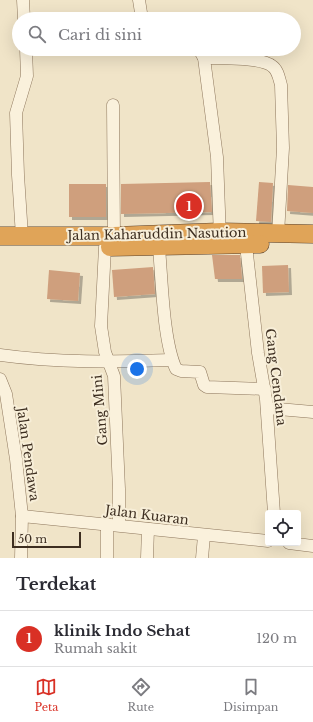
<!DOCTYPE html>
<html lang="id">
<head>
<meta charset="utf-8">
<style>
	:root { --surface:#fff; --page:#f2f2f3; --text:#2b2b33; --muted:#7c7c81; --line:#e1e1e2; --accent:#d93025 }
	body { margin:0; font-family:"Libre Baskerville",serif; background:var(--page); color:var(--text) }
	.controls { position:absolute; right:12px; bottom:12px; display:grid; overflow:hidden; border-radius:4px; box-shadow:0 4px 16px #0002 }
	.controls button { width:36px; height:36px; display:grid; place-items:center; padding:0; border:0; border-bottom:1px solid var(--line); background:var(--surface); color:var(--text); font:20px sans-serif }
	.scale { position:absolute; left:12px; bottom:10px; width:69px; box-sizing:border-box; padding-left:4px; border:2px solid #3d2e20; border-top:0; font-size:11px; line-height:14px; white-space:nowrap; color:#3d2e20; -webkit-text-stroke:3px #f7eed8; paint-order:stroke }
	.you { position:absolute; left:137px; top:369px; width:14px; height:14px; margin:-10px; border:3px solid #fff; border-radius:50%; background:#1a73e8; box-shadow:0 0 0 6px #1a73e833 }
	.badge { display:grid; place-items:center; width:26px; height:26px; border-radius:50%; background:var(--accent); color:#fff; font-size:13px; font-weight:700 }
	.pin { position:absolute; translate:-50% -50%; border:2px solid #fff; box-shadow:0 1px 4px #0006 }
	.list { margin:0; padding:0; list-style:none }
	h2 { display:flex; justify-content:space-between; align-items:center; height:52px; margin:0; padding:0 16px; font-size:17px }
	h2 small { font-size:13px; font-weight:400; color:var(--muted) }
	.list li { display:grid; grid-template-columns:26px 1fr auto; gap:12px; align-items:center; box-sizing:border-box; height:56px; padding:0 16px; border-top:1px solid var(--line) }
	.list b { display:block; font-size:15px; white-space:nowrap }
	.list p { margin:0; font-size:13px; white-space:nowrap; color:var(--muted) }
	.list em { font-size:13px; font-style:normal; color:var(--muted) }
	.icon { flex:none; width:22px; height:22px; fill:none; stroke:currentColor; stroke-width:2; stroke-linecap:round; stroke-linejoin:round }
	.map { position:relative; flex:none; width:313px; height:558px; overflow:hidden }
	.search { position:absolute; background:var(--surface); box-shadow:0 4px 16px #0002; left:12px; right:12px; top:12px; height:44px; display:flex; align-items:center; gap:10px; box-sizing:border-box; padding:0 14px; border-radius:22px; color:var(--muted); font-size:15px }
	.sheet { height:108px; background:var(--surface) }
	nav { display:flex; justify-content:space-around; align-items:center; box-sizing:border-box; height:56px; border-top:1px solid var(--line); background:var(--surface); font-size:11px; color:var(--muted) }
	nav a { display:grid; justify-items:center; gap:2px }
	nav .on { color:var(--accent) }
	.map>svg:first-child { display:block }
</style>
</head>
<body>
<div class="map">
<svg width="313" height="558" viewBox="0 0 313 558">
	<defs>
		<filter id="shadow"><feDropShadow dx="3" dy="3" stdDeviation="0" flood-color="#0004"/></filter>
	</defs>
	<rect width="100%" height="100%" fill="#f0e4c8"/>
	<!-- building -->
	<g fill="#cf9f7d" filter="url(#shadow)">
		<polygon points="210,182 212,212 121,214 121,184"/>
		<polygon points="259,182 273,183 271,222 256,221"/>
		<rect x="69" y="184" width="37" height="33"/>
		<polygon points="288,185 313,187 313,213 287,211"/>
		<polygon points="212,255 240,255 242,279 215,279"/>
		<polygon points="288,265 289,292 263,293 262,266"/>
		<polygon points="153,267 155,294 114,297 112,270"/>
		<polygon points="49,270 80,273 78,301 47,299"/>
	</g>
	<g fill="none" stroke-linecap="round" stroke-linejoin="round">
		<!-- minor casing -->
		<g stroke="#8d765c" stroke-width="13">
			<g id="minor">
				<polyline points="23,0 24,19"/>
				<polyline points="139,0 142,19"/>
				<polyline points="199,49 204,58 217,157 220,238"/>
				<path d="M204 58C218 58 261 57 272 66 278 70 279 78 281 85L283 148 278 234"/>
				<polyline points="113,105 114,236"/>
				<polyline points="22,236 18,175 16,113 27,76 26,49"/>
				<polyline points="246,245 258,353 266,399 274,513"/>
				<polyline points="105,247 101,326 105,352 114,376 119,489 119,525"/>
				<path d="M159 248C162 280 163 341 176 369L181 371 200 372 204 385 207 387 265 389"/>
				<path d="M0 355C57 363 115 362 172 360"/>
				<polyline points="0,379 6,394 16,459 22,516 21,558"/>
				<polyline points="267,408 313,412"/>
				<polyline points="22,516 268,541"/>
				<polyline points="107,524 107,558"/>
				<polyline points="289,543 313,546"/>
				<polyline points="147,558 148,529"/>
				<polyline points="202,558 204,536"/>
			</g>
		</g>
		<!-- highway casing -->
		<g stroke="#5b4430" stroke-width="19">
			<g id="highway">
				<polyline points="0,236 114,236 220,232 313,234"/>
				<polyline points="110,247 260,244"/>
			</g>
		</g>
		<!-- minor -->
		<use href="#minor" stroke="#faf1dc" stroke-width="12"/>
		<!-- highway -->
		<use href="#highway" stroke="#e0a458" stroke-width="18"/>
	</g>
	<g text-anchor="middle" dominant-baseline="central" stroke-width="4" stroke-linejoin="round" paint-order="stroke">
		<!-- street labels -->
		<g font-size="13" fill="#3d2e20" stroke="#f7eed8">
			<text transform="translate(157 234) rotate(-1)">Jalan Kaharuddin Nasution</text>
			<text transform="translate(276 377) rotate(83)">Gang Cendana</text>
			<text transform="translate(100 410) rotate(-95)">Gang Mini</text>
			<text transform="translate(28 454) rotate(82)">Jalan Pendawa</text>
			<text transform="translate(147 515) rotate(7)">Jalan Kuaran</text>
		</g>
	</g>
</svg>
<div class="controls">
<button><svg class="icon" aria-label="locate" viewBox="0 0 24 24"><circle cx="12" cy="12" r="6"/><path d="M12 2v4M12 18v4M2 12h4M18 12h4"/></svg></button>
</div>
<div class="scale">50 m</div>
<div class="you"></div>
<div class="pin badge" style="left:189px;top:206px">1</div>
<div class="search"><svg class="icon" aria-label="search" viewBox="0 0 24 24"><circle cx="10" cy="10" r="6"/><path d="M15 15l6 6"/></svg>Cari di sini</div>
</div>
<section class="sheet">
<h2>Terdekat<small></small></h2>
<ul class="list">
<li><span class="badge">1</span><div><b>klinik Indo Sehat</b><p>Rumah sakit</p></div><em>120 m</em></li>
</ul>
</section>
<nav>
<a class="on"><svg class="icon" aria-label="map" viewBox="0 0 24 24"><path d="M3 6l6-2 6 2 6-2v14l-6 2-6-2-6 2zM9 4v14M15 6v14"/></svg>Peta</a>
<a><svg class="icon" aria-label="directions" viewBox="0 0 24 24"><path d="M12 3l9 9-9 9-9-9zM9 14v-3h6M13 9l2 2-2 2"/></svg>Rute</a>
<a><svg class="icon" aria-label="saved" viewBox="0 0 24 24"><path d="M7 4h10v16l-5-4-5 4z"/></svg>Disimpan</a>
</nav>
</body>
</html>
